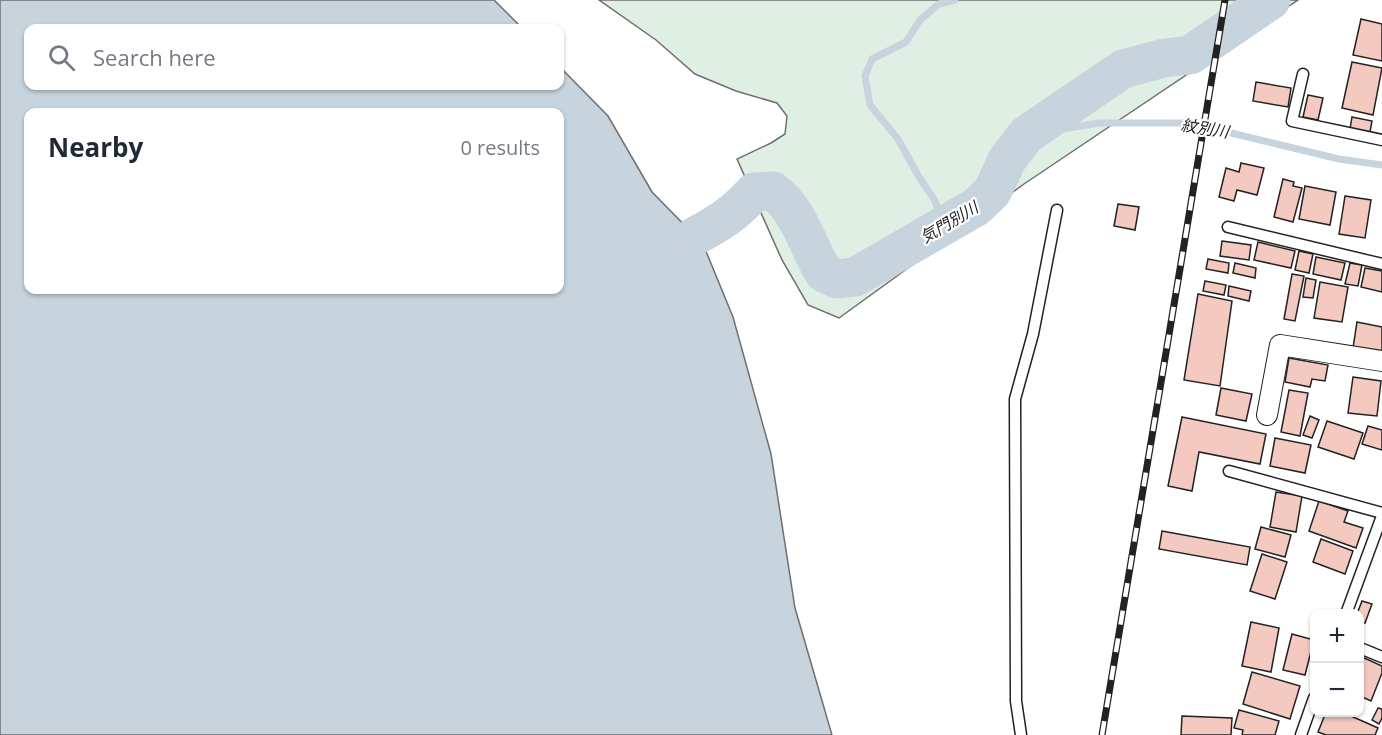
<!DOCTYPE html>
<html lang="en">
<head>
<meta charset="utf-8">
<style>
	:root { --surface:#fff; --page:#f6f6f7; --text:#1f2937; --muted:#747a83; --line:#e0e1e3 }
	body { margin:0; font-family:"Open Sans","Noto Sans JP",sans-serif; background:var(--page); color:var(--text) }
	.controls { position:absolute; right:18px; bottom:18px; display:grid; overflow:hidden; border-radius:12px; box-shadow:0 2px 4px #0004 }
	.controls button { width:54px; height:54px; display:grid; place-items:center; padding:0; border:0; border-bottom:2px solid var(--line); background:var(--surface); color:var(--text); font:30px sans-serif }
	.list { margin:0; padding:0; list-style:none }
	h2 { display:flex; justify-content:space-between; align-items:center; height:78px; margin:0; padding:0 24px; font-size:26px }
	h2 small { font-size:20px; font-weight:400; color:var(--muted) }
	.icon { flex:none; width:33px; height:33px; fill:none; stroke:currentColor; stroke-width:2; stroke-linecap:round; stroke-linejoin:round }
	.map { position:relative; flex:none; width:1382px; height:735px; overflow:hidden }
	.search { position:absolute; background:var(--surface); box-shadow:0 2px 4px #0004; left:24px; top:24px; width:540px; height:66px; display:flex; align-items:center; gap:15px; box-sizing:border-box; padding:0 21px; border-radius:12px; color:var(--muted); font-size:22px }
	.panel { position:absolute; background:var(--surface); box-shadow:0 2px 4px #0004; left:24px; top:108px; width:540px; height:186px; border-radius:12px }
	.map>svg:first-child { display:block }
</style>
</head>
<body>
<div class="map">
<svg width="1382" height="735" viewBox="0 0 1382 735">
	<rect width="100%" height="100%" fill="#fff"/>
	<!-- green -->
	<polygon fill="#e0efe3" stroke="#6f6f6f" stroke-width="1.5" points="599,0 1298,0 1024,184 839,318 808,305 782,260 737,159 771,143 785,134 787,116 777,103 736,91 695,74 656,40"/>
	<!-- water -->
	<path fill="#c7d3dd" stroke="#6f6f6f" stroke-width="1.5" fill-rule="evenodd" d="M0 0H494L522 28H28V86H560V67L608 116 652 192 703 244 733 317 771 454 795 608 832 735H0ZM28 112H560V290H28Z"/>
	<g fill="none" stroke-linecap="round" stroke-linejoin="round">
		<!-- stream -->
		<g stroke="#c7d3dd" stroke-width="7">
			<polyline points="1026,135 1099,123 1190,123 1339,159 1382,165"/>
			<polyline points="940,228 940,213 934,199 919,177 898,139 870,105 865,76 872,59 906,42 920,20 939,4 955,0"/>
		</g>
		<!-- river -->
		<path stroke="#c7d3dd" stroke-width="39" d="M695 236C720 223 735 213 754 192L773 191C799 210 808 247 824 273L837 279 855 277 976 207 992 192 1007 160 1026 135 1123 69 1164 58 1190 55 1271 0"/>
	</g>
	<!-- building -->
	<g fill="#f3c9c0" stroke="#222" stroke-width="1.5">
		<polygon points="1361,19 1382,24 1382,61 1353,55"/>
		<polygon points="1352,62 1382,68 1373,115 1342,108"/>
		<polygon points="1256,82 1291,88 1288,107 1253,101"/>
		<polygon points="1308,95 1323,98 1318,120 1303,117"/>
		<polygon points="1352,117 1372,121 1370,132 1350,129"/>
		<polygon points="1241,163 1264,168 1257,195 1237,190 1234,201 1219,197 1226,168 1239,172"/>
		<polygon points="1283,179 1294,182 1293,186 1302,188 1293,222 1274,217"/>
		<polygon points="1305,186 1336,192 1330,225 1299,219"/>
		<polygon points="1345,196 1371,200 1365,238 1339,234"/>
		<polygon points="1118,204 1139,207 1135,230 1114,226"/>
		<polygon points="1222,241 1251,245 1249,260 1220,256"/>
		<polygon points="1258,242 1295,251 1291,268 1254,260"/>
		<polygon points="1299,251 1313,254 1309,273 1295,270"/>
		<polygon points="1316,257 1345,263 1341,280 1313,274"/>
		<polygon points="1208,259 1229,263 1228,273 1206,269"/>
		<polygon points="1235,263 1256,268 1255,278 1233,273"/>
		<polygon points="1350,263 1362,265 1358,286 1345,284"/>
		<polygon points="1365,268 1382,271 1382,292 1361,287"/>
		<polygon points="1292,274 1304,276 1295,321 1284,319"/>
		<polygon points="1306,278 1316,280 1313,298 1303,297"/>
		<polygon points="1205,281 1226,285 1224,295 1203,291"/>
		<polygon points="1320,282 1348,287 1342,322 1314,318"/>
		<polygon points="1229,286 1251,291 1249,301 1228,296"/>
		<polygon points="1198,294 1232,301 1220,386 1184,380"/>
		<polygon points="1357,322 1382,327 1382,353 1353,348"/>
		<polygon points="1289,358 1328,365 1325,381 1312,379 1310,387 1285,382"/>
		<polygon points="1353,377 1381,381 1377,416 1348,413"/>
		<polygon points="1221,388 1252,394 1246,421 1216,415"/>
		<polygon points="1289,390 1308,393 1300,436 1281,432"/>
		<polygon points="1310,416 1319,420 1312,438 1303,435"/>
		<polygon points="1182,417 1266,434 1260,464 1199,452 1192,491 1168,486"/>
		<polygon points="1327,421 1363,433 1354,459 1318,447"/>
		<polygon points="1368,426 1382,430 1382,450 1362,444"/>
		<polygon points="1275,438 1311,445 1305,473 1270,466"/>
		<polygon points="1276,492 1302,496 1296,532 1270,527"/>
		<polygon points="1319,501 1348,511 1344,522 1363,528 1356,548 1309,531"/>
		<polygon points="1261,527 1291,535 1285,557 1255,549"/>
		<polygon points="1162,531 1250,547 1247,565 1159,549"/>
		<polygon points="1321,539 1353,551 1345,574 1313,562"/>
		<polygon points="1262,554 1287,562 1275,599 1250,591"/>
		<polygon points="1362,601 1372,604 1365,623 1360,621 1360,614 1357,614"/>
		<polygon points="1251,622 1279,628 1271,672 1242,666"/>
		<polygon points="1292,634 1314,640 1305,675 1283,670"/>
		<polygon points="1360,656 1382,666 1382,673 1371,701 1360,696"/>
		<polygon points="1252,672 1300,686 1290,719 1243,704"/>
		<polygon points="1378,708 1382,709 1382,718 1379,724 1372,720"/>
		<polygon points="1239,710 1279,721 1275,735 1242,735 1243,730 1234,728"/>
		<polygon points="1326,712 1342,712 1378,728 1375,735 1326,735 1318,732"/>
		<polygon points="1182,716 1232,718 1231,735 1181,735"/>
	</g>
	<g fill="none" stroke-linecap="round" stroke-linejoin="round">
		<!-- service casing -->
		<g stroke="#222" stroke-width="13">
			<g id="service">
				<polyline points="1303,74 1292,121 1382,140"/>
				<polyline points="1228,227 1382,264"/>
				<polyline points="1229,471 1382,513"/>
				<polyline points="1346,614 1382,516"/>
				<polyline points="1360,648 1382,657"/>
				<polyline points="1021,735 1016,701 1015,399 1033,334 1057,210"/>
				<polyline points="1301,735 1314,698"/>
			</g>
		</g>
		<!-- minor casing -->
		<g stroke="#222" stroke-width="22">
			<polyline id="minor" points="1267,415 1280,345 1382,361"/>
		</g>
		<!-- service -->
		<use href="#service" stroke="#fff" stroke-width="10"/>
		<!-- minor -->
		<use href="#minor" stroke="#fff" stroke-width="20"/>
		<!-- rail casing -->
		<g stroke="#222" stroke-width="7">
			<polyline id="rail" points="1102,735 1225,0"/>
		</g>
		<!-- rail -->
		<use href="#rail" stroke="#fff" stroke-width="4.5" stroke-dasharray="14" stroke-linecap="butt"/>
	</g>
	<g text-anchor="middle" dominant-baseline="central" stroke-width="4.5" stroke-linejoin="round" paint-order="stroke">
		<!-- water labels -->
		<g font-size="16" font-style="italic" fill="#222" stroke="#fff">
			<text transform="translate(1205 128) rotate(9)">紋別川</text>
			<text transform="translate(949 222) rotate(-31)">気門別川</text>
		</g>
	</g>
</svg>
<div class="controls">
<button>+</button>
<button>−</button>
</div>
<div class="search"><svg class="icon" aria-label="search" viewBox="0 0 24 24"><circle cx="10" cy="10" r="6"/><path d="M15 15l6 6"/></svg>Search here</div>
<section class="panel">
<h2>Nearby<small>0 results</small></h2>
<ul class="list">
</ul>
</section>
</div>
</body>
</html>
